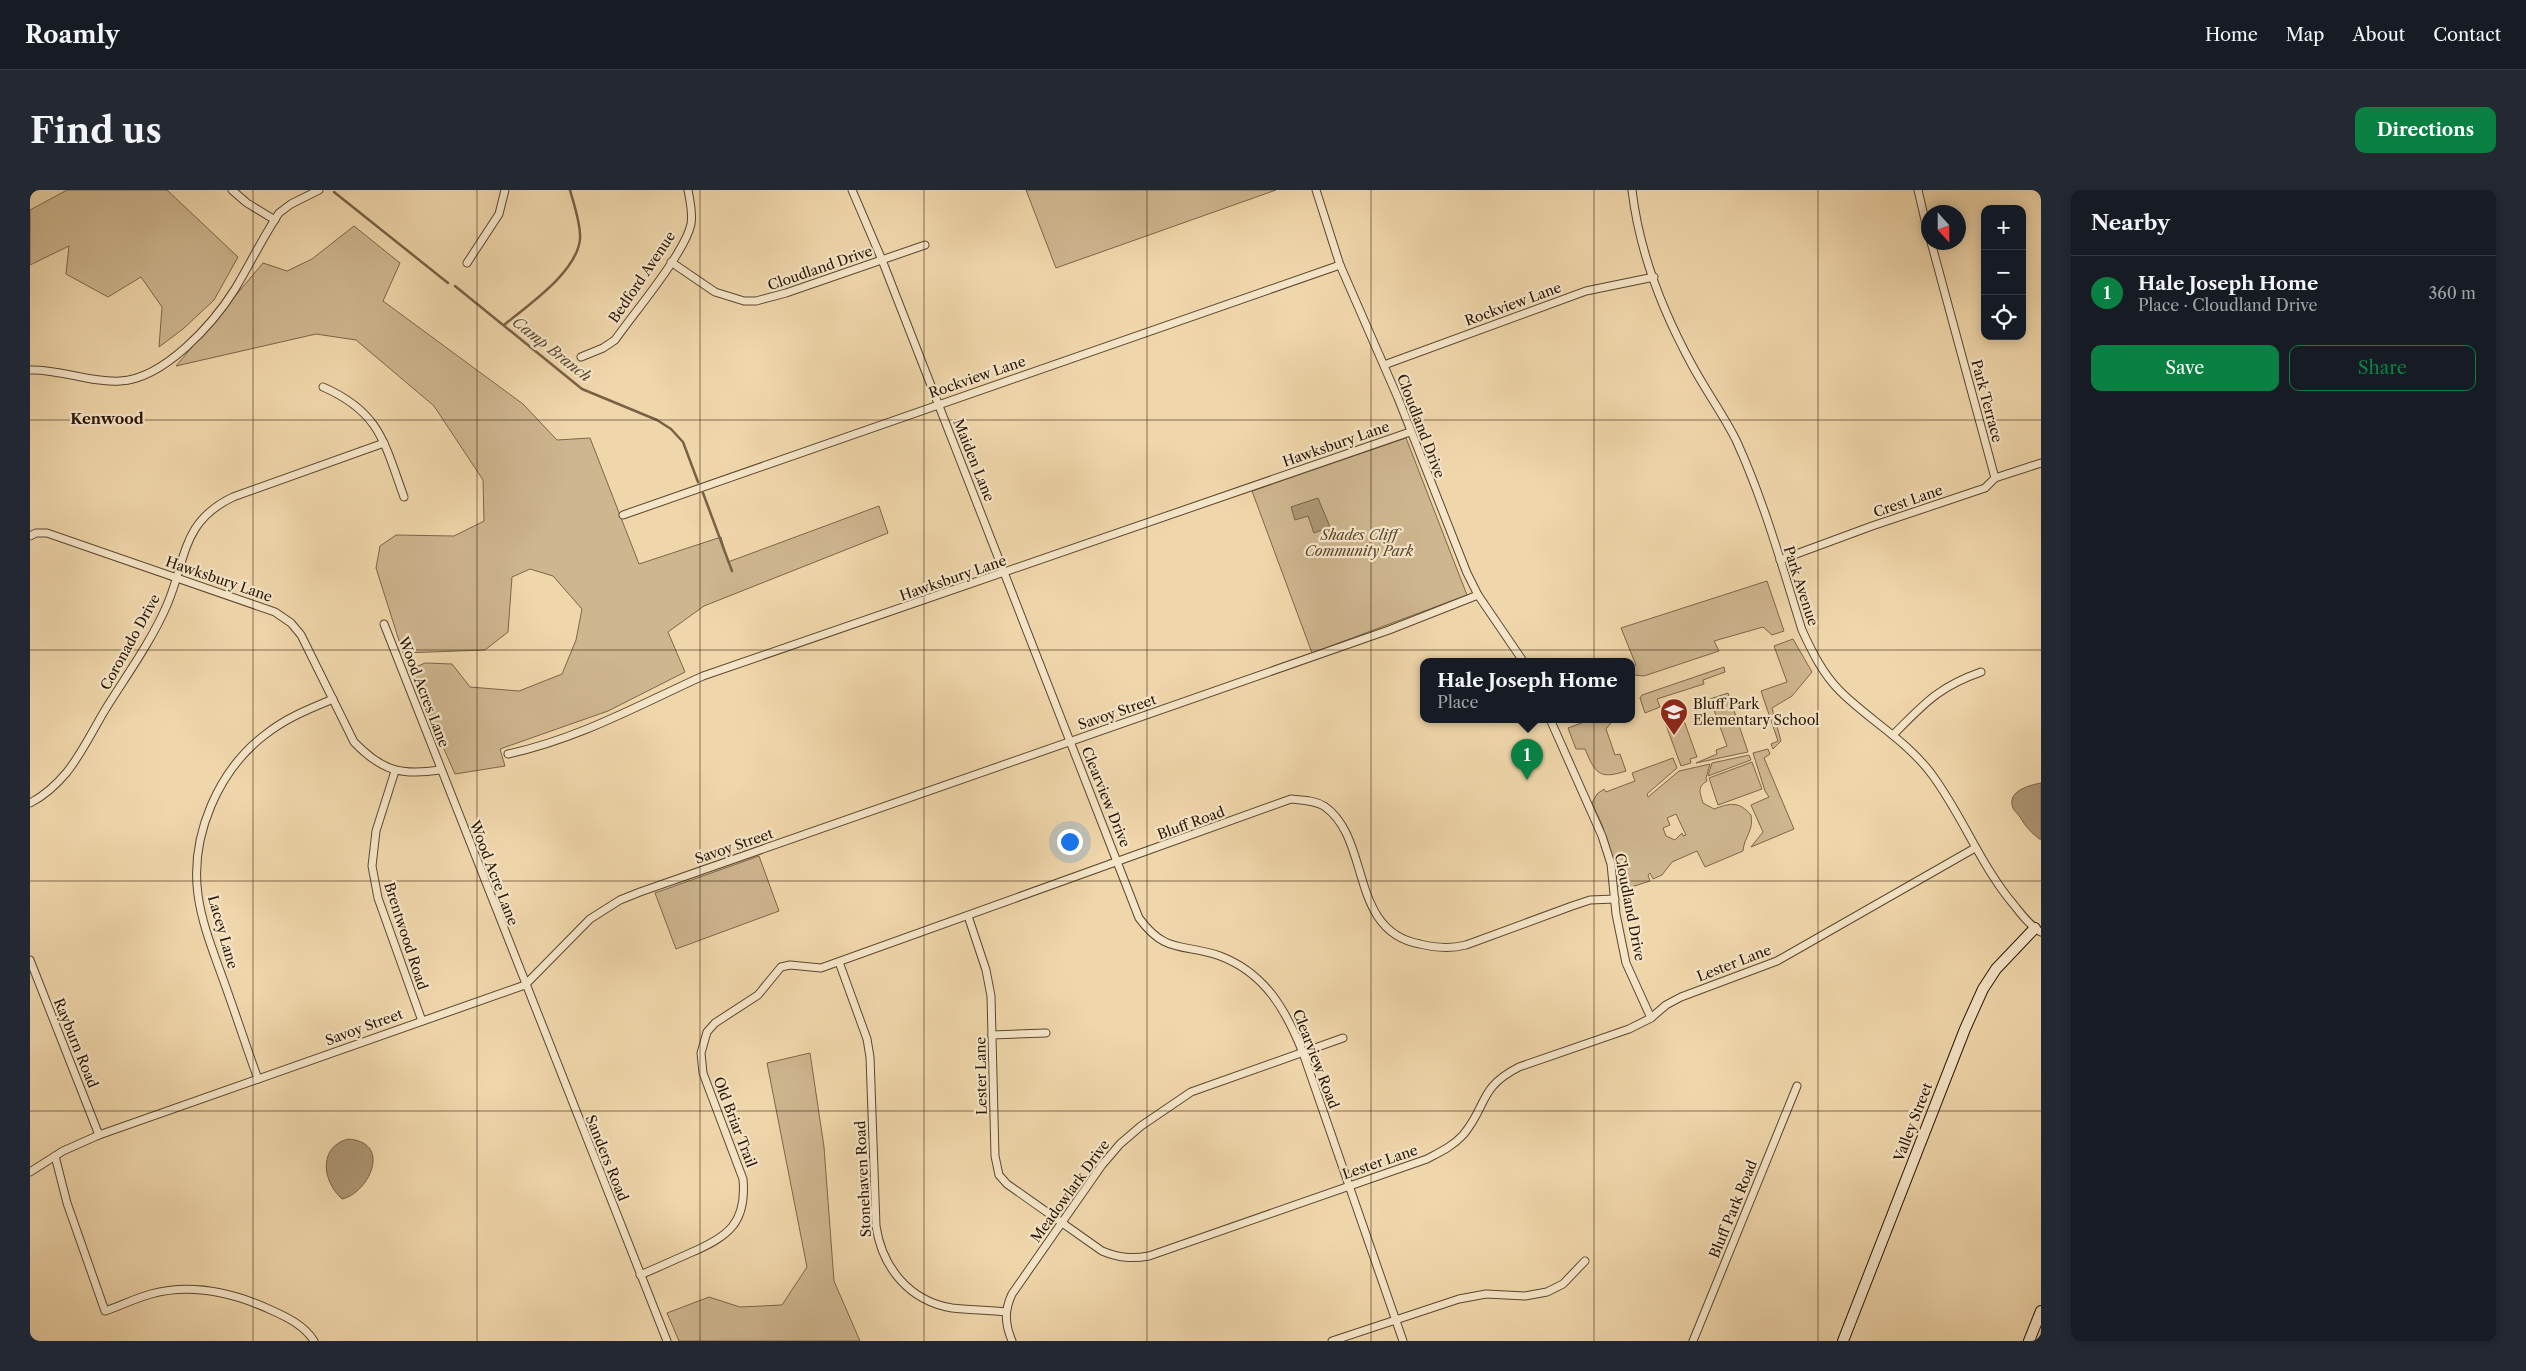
<!DOCTYPE html>
<html lang="en">
<head>
<meta charset="utf-8">
<style>
	:root { --surface:#171b24; --page:#242831; --text:#f1f3f6; --muted:#9ea1a6; --line:#363941; --accent:#0b8043 }
	body { margin:0; font-family:"Libre Caslon Text",serif; background:var(--page); color:var(--text) }
	.controls { position:absolute; right:15px; top:15px; display:grid; overflow:hidden; border-radius:10px; box-shadow:0 2px 12px #0003 }
	.controls button { width:45px; height:45px; display:grid; place-items:center; padding:0; border:0; border-bottom:1px solid var(--line); background:var(--surface); color:var(--text); font:25px sans-serif }
	.compass { position:absolute; left:1891px; top:15px; width:45px; height:45px; border-radius:50%; background:var(--surface); box-shadow:0 2px 12px #0003; rotate:159deg }
	.you { position:absolute; left:1039px; top:651px; width:18px; height:18px; margin:-12px; border:4px solid #fff; border-radius:50%; background:#1a73e8; box-shadow:0 0 0 8px #1a73e833 }
	.badge { display:grid; place-items:center; width:32px; height:32px; border-radius:50%; background:var(--accent); color:#fff; font-size:16px; font-weight:700 }
	.pin { position:absolute; translate:-50% -41px; filter:drop-shadow(0 1px 2px #0008) }
	.pin::after { content:''; position:absolute; top:26px; width:18px; height:15px; background:inherit; clip-path:polygon(0 0,100% 0,50% 100%) }
	.popup { position:absolute; left:1390px; top:468px; width:215px; height:65px; box-sizing:border-box; display:grid; place-content:center; border-radius:10px; background:var(--surface); filter:drop-shadow(0 1px 4px #0005); font-size:16px; white-space:nowrap; color:var(--muted) }
	.popup b { font-size:19px; color:var(--text) }
	.popup::after { content:''; position:absolute; left:50%; top:100%; margin-left:-10px; border:10px solid transparent; border-top-color:var(--surface) }
	.list { margin:0; padding:0; list-style:none }
	h2 { display:flex; justify-content:space-between; align-items:center; height:65px; margin:0; padding:0 20px; font-size:21px }
	h2 small { font-size:16px; font-weight:400; color:var(--muted) }
	.list li { display:grid; grid-template-columns:32px 1fr auto; gap:15px; align-items:center; box-sizing:border-box; height:75px; padding:0 20px; border-top:1px solid var(--line) }
	.list b { display:block; font-size:19px; white-space:nowrap }
	.list p { margin:0; font-size:16px; white-space:nowrap; color:var(--muted) }
	.list em { font-size:16px; font-style:normal; color:var(--muted) }
	.actions { display:flex; gap:10px; padding:15px 20px }
	.actions a { flex:1; padding:11px 0; border:1px solid var(--accent); border-radius:10px; text-align:center; font-size:18px; color:var(--accent) }
	.actions .main { background:var(--accent); color:#fff }
	.icon { flex:none; width:28px; height:28px; fill:none; stroke:currentColor; stroke-width:2; stroke-linecap:round; stroke-linejoin:round }
	.map { position:relative; flex:none; width:2011px; height:1151px; overflow:hidden; border-radius:10px }
	header { display:flex; align-items:center; gap:30px; box-sizing:border-box; height:70px; padding:0 25px; background:var(--surface); border-bottom:1px solid var(--line) }
	header strong { font-size:24px }
	nav { display:flex; gap:28px; margin-inline-start:auto; font-size:18px }
	.intro { display:flex; align-items:center; justify-content:space-between; box-sizing:border-box; height:120px; padding:0 30px }
	h1 { margin:0; font-size:35px }
	.button { padding:12px 22px; border-radius:10px; background:var(--accent); color:#fff; font-size:18px; font-weight:700 }
	main { display:flex; gap:30px; padding:0 30px }
	aside { flex:1; background:var(--surface); border-radius:10px; box-shadow:0 2px 12px #0003 }
	.map>svg:first-child { display:block }
</style>
</head>
<body>
<header>
<strong>Roamly</strong>
<nav><a>Home</a><a>Map</a><a>About</a><a>Contact</a></nav>
</header>
<div class="intro"><h1>Find us</h1><a class="button">Directions</a></div>
<main>
<div class="map">
<svg width="2011" height="1151" viewBox="0 0 2011 1151">
	<rect width="100%" height="100%" fill="#f0d7ab"/>
	<filter id="stains"><feTurbulence type="fractalNoise" baseFrequency=".004" numOctaves="4"/><feColorMatrix values="0 0 0 0 .2 0 0 0 0 .09 0 0 0 0 .02 0 0 0 .5 -.17"/></filter>
	<radialGradient id="worn" r=".72"><stop offset=".6" stop-color="#630" stop-opacity="0"/><stop offset="1" stop-color="#630" stop-opacity=".3"/></radialGradient>
	<!-- green -->
	<g fill="#ceb68f" stroke="#7c664a" fill-rule="evenodd">
		<polygon points="37,0 137,0 208,67 184,110 153,139 129,157 132,117 111,87 78,107 36,84 39,56 0,75 0,20"/>
		<polygon points="996,0 1246,0 1026,78"/>
		<polygon points="324,36 370,73 353,111 493,214 527,250 560,248 609,374 691,347 698,372 849,316 858,343 674,416 638,442 655,482 578,521 470,559 475,576 425,584 379,480 395,473 422,474 440,497 489,501 532,484 546,450 552,419 523,386 500,379 482,387 478,442 455,460 373,463 346,378 350,356 366,345 424,346 454,331 453,290 404,216 326,150 286,144 146,176 233,73 257,81 282,69"/>
		<polygon points="1376,248 1437,405 1282,463 1222,301"/>
		<polygon points="1737,391 1754,441 1742,445 1733,437 1684,451 1689,461 1614,486 1604,485 1601,482 1601,477 1606,475 1591,438"/>
		<polygon points="1763,449 1782,482 1762,506 1742,518 1751,551 1743,559 1741,554 1748,551 1731,501 1757,492 1744,456"/>
		<polygon points="1694,477 1695,482 1673,490 1674,494 1627,509 1630,517 1615,523 1610,508 1612,505"/>
		<polygon points="1698,503 1718,562 1666,573 1687,564 1686,560 1697,556 1680,509"/>
		<polygon points="1653,528 1667,567 1660,569 1661,573 1651,576 1636,535"/>
		<path d="M1562 529H1584L1576 539 1585 565 1590 564 1596 581C1569 590 1565 583 1555 559H1546L1538 538Z"/>
		<polygon points="1738,559 1740,564 1734,568 1764,639 1721,657 1733,642 1721,615 1739,607 1735,601 1723,563"/>
		<polygon points="1719,565 1721,570 1678,586 1682,573"/>
		<path d="M1643 568 1647 578 1617 604 1618 607 1649 581 1680 574 1676 588 1677 591C1667 597 1670 603 1673 613L1684 619C1700 613 1709 611 1721 625 1724 641 1714 647 1713 661L1675 677 1667 661 1642 672 1632 685 1623 689 1620 683 1618 685 1620 691 1595 699 1589 697 1573 637 1562 613 1567 604 1574 599 1576 602 1605 591 1602 583ZM1646 624 1656 645 1653 646 1652 643 1645 650 1636 646 1633 638 1640 635 1637 628Z"/>
		<polygon points="1722,572 1732,599 1688,615 1679,588"/>
		<polygon points="729,666 749,721 646,759 625,703"/>
		<polygon points="780,863 794,957 804,1091 830,1151 649,1151 637,1123 679,1107 710,1117 752,1115 777,1077 737,873"/>
	</g>
	<!-- water -->
	<g fill="#ac9572" stroke="#786246">
		<polygon points="1288,308 1300,337 1284,343 1278,326 1265,330 1261,317"/>
		<path d="M2011 593V650C2001 643 1996 637 1990 627 1988 624 1984 621 1983 618 1976 601 2000 595 2011 593Z"/>
		<path d="M318 949C363 952 339 1003 312 1009 292 991 288 957 318 949Z"/>
	</g>
	<g fill="none" stroke-linecap="round" stroke-linejoin="round">
		<!-- stream -->
		<g stroke="#786246" stroke-width="2.5">
			<polyline points="304,2 418,93"/>
			<polyline points="425,96 552,199 627,230 641,239 653,252 668,292"/>
			<path d="M474 135C498 115 547 82 550 49 551 34 544 15 540 0"/>
			<polyline points="673,303 702,381"/>
		</g>
		<!-- street casing -->
		<g stroke="#5b462e" stroke-width="9">
			<g id="street">
				<polyline points="202,0 217,13 245,30"/>
				<path d="M822 0 852 70 1109 728C1136 765 1154 753 1190 766 1235 783 1256 820 1273 863L1373 1151"/>
				<polyline points="1286,0 1310,75 1368,208 1437,383 1448,405 1493,471"/>
				<path d="M1602 0C1609 60 1633 122 1662 175 1676 201 1693 224 1706 250 1734 311 1752 376 1772 440 1782 462 1793 484 1810 501 1840 531 1878 551 1903 586 1933 627 1951 676 1984 715 1992 725 2000 736 2011 742"/>
				<polyline points="1888,0 1898,43"/>
				<polyline points="1901,52 1965,288"/>
				<polyline points="641,72 685,102 714,111 726,111 756,103 895,55"/>
				<polyline points="437,73 469,24 475,0"/>
				<path d="M551 167 573 158 585 150C603 124 655 63 661 34 663 23 660 11 658 0"/>
				<polyline points="1354,175 1556,101 1624,87"/>
				<path d="M0 180C31 179 60 193 90 191 134 189 183 134 205 99 220 74 233 47 249 23L261 14 289 0"/>
				<path d="M293 197C350 222 354 252 374 307"/>
				<polyline points="593,325 1310,75"/>
				<path d="M0 346 6 343H17L245 422 261 433 271 445 324 552C352 581 371 586 410 580"/>
				<polyline points="1750,370 1842,336 1955,298 1965,288 2011,273"/>
				<polyline points="354,434 637,1151"/>
				<polyline points="1520,529 1572,646 1581,674 1586,724 1596,773 1621,828"/>
				<path d="M1863 545C1894 514 1908 497 1951 482"/>
				<path d="M478 564C548 549 609 515 673 486L1380 242"/>
				<polyline points="365,581 346,641 342,676 348,708 392,831"/>
				<path d="M0 613C14 606 27 594 37 582 52 563 63 540 75 520 96 486 121 452 137 415 157 368 151 332 203 307L354 253"/>
				<path d="M938 726 956 780 961 806 965 966 969 985 977 994 1072 1061C1089 1068 1102 1069 1119 1066L1397 969C1410 962 1423 956 1433 945 1458 915 1448 898 1489 877L1599 839 1621 828 1636 815 1651 807 1747 771 1945 658"/>
				<polyline points="0,770 69,945"/>
				<path d="M809 772 837 849 840 867 846 1036C852 1077 879 1111 922 1118 939 1120 958 1120 976 1122"/>
				<polyline points="962,845 1016,843"/>
				<path d="M228 889C216 856 205 822 193 789 183 761 172 734 168 705 160 646 188 580 236 544 256 528 279 519 303 509"/>
				<path d="M25 966 37 1013 75 1121C90 1116 106 1108 121 1104 162 1093 204 1103 241 1120 257 1127 275 1136 284 1151"/>
				<polyline points="0,982 33,961 69,945 495,795 560,729 590,710 610,702 1359,440 1448,405"/>
				<path d="M610 1085C627 1078 644 1070 660 1063 698 1047 717 1033 713 989L673 883 671 863 677 842 685 833 728 805 751 777 760 775 791 778 1261 609C1272 610 1284 610 1294 616 1342 649 1318 741 1390 754 1406 758 1420 759 1436 755L1542 716 1560 710 1585 709"/>
				<path d="M982 1151C975 1134 974 1121 982 1104L1072 975 1090 954 1111 936 1161 902 1313 848"/>
				<polyline points="1302,1151 1429,1109 1456,1104 1495,1106 1517,1102 1533,1094 1555,1071"/>
				<polyline points="1663,1151 1767,896"/>
			</g>
		</g>
		<!-- secondary casing -->
		<g stroke="#291504" stroke-width="12">
			<g id="secondary">
				<polyline points="1813,1151 1935,839 1953,799 1966,779 2005,738"/>
				<polyline points="1999,1151 2011,1121"/>
			</g>
		</g>
		<!-- street -->
		<use href="#street" stroke="#f5e5c8" stroke-width="7"/>
		<!-- secondary -->
		<use href="#secondary" stroke="#f5e5c8" stroke-width="10"/>
	</g>
	<!-- grid -->
	<path fill="none" stroke="#291504" stroke-width="1" stroke-opacity="0.55" d="M223 0V1151M447 0V1151M670 0V1151M894 0V1151M1117 0V1151M1341 0V1151M1564 0V1151M1788 0V1151M0 230H2011M0 460H2011M0 691H2011M0 921H2011"/>
	<!-- icons -->
	<defs>
		<g id="school-pin" transform="scale(1.4375)"><path d="M0 17L-7.5 6A9.5 9.5 0 1 1 7.5 6Z" fill="#8f2418" stroke="#f5e5c8"/><path d="M0-5L7-2L0 1L-7-2ZM-4 1L0 2.5L4 1V4Q0 6-4 4Z" fill="#fff"/></g>
	</defs>
	<g fill-rule="evenodd">
		<use href="#school-pin" x="1644" y="522"/>
	</g>
	<g text-anchor="middle" dominant-baseline="central" stroke-width="4.5" stroke-linejoin="round" paint-order="stroke">
		<!-- street labels -->
		<g font-size="14" fill="#291504" stroke="#f5e5c8">
			<text transform="translate(790 78) rotate(-19)">Cloudland Drive</text>
			<text transform="translate(612 87) rotate(-56)">Bedford Avenue</text>
			<text transform="translate(1483 114) rotate(-20)">Rockview Lane</text>
			<text transform="translate(947 187) rotate(-19)">Rockview Lane</text>
			<text transform="translate(1957 211) rotate(75)">Park Terrace</text>
			<text transform="translate(1391 236) rotate(69)">Cloudland Drive</text>
			<text transform="translate(1306 254) rotate(-19)">Hawksbury Lane</text>
			<text transform="translate(944 270) rotate(68)">Maiden Lane</text>
			<text transform="translate(1878 311) rotate(-19)">Crest Lane</text>
			<text transform="translate(923 388) rotate(-19)">Hawksbury Lane</text>
			<text transform="translate(189 389) rotate(19)">Hawksbury Lane</text>
			<text transform="translate(1771 396) rotate(72)">Park Avenue</text>
			<text transform="translate(100 452) rotate(-61)">Coronado Drive</text>
			<text transform="translate(394 502) rotate(69)">Wood Acres Lane</text>
			<text transform="translate(1087 522) rotate(-19)">Savoy Street</text>
			<text transform="translate(1076 607) rotate(68)">Clearview Drive</text>
			<text transform="translate(1161 633) rotate(-20)">Bluff Road</text>
			<text transform="translate(704 656) rotate(-19)">Savoy Street</text>
			<text transform="translate(464 683) rotate(69)">Wood Acre Lane</text>
			<text transform="translate(1600 717) rotate(79)">Cloudland Drive</text>
			<text transform="translate(193 742) rotate(74)">Lacey Lane</text>
			<text transform="translate(376 746) rotate(72)">Brentwood Road</text>
			<text transform="translate(1704 773) rotate(-21)">Lester Lane</text>
			<text transform="translate(334 837) rotate(-20)">Savoy Street</text>
			<text transform="translate(46 853) rotate(68)">Rayburn Road</text>
			<text transform="translate(1286 869) rotate(69)">Clearview Road</text>
			<text transform="translate(951 886) rotate(-91)">Lester Lane</text>
			<text transform="translate(705 932) rotate(69)">Old Briar Trail</text>
			<text transform="translate(1883 932) rotate(-69)">Valley Street</text>
			<text transform="translate(577 968) rotate(68)">Sanders Road</text>
			<text transform="translate(1350 972) rotate(-19)">Lester Lane</text>
			<text transform="translate(833 989) rotate(-93)">Stonehaven Road</text>
			<text transform="translate(1040 1001) rotate(-54)">Meadowlark Drive</text>
			<text transform="translate(1703 1019) rotate(-68)">Bluff Park Road</text>
		</g>
		<!-- park labels -->
		<g font-size="14" font-style="italic" fill="#5b452e" stroke="#f5e5c8">
			<text x="1329" y="345">Shades Cliff<tspan x="1329" dy="16">Community Park</tspan></text>
		</g>
		<!-- poi labels -->
		<g font-size="14" fill="#291504" stroke="#f5e5c8" text-anchor="start">
			<text x="1663" y="514">Bluff Park<tspan x="1663" dy="16">Elementary School</tspan></text>
		</g>
		<!-- water labels -->
		<g font-size="15" font-style="italic" fill="#5d4830" stroke="#f5e5c8">
			<text transform="translate(522 159) rotate(38)">Camp Branch</text>
		</g>
		<!-- neighbourhood labels -->
		<g font-size="15" font-weight="bold" fill="#291504" stroke="#f5e5c8">
			<text x="77" y="228">Kenwood</text>
		</g>
	</g>
	<rect width="100%" height="100%" filter="url(#stains)"/>
	<rect width="100%" height="100%" fill="url(#worn)"/>
</svg>
<div class="controls">
<button>+</button>
<button>−</button>
<button><svg class="icon" aria-label="locate" viewBox="0 0 24 24"><circle cx="12" cy="12" r="6"/><path d="M12 2v4M12 18v4M2 12h4M18 12h4"/></svg></button>
</div>
<svg class="compass" viewBox="-18 -18 36 36"><path d="M0-13l5 13h-10z" fill="#e53935"/><path d="M0 13l5-13h-10z" fill="#9ea1a6"/></svg>
<div class="you"></div>
<div class="pin badge" style="left:1497px;top:590px">1</div>
<div class="popup"><b>Hale Joseph Home</b>Place</div>
</div>
<aside>
<h2>Nearby<small></small></h2>
<ul class="list">
<li><span class="badge">1</span><div><b>Hale Joseph Home</b><p>Place · Cloudland Drive</p></div><em>360 m</em></li>
</ul>
<div class="actions"><a class="main">Save</a><a>Share</a></div>
</aside>
</main>
</body>
</html>
